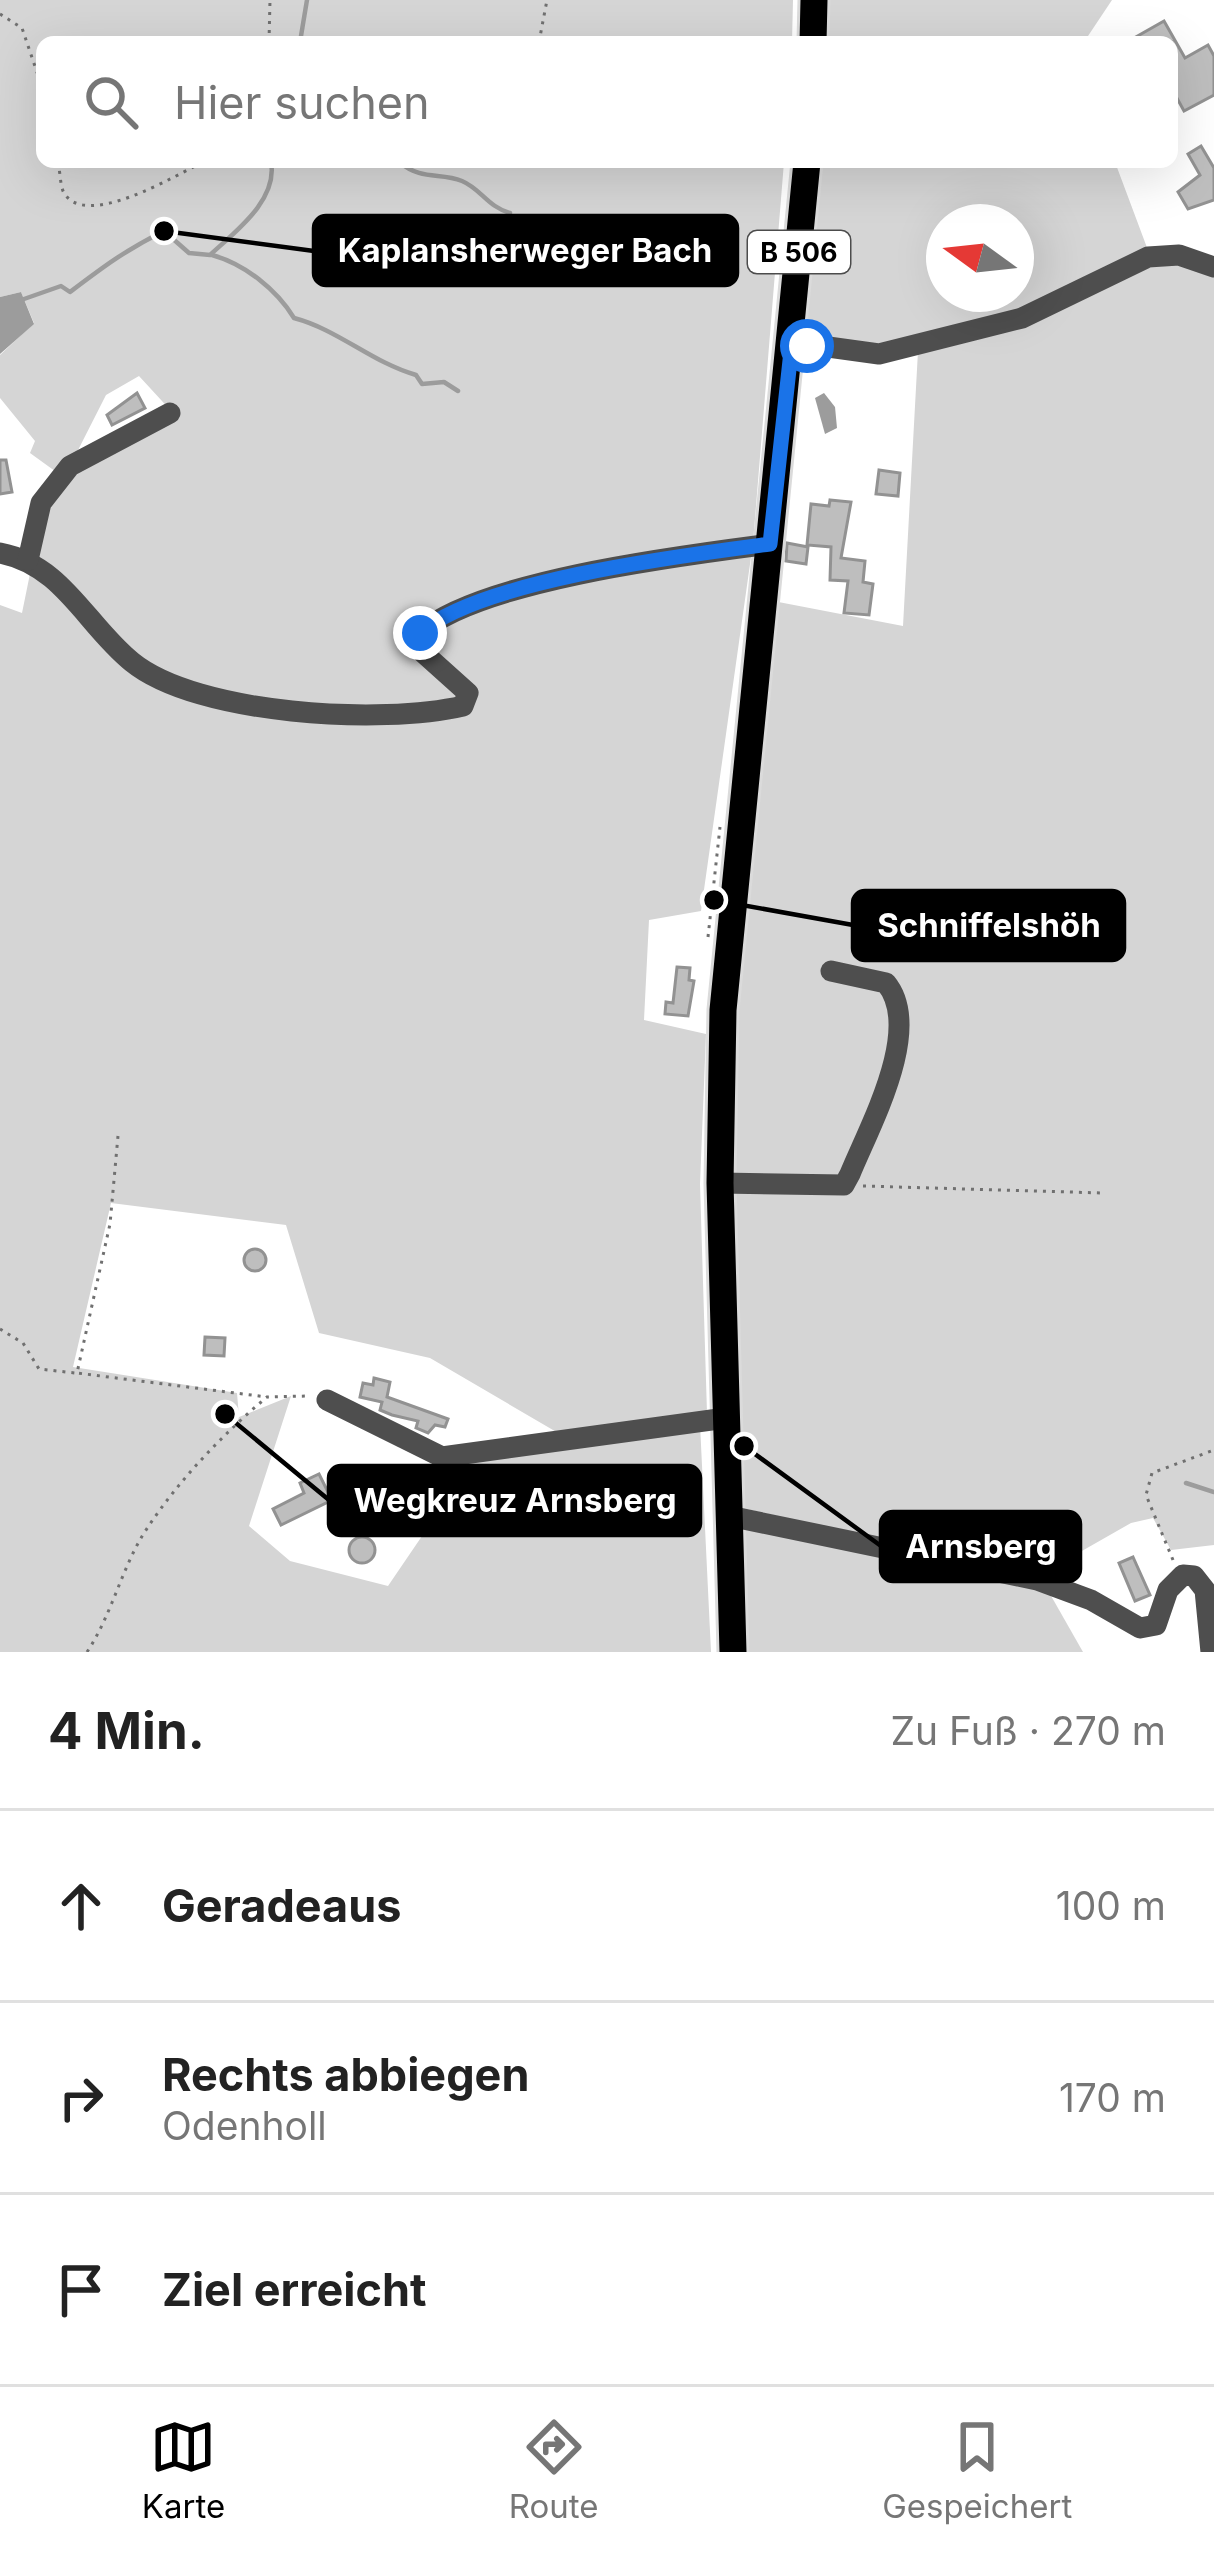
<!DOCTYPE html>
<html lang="de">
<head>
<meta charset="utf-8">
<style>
	:root { --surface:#fff; --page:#f6f6f6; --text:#222; --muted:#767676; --line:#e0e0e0; --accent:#000 }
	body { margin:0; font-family:Inter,sans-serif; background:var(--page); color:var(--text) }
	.compass { position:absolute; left:926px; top:204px; width:108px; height:108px; border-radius:50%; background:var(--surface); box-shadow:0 12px 48px #0002; rotate:285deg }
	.stop { position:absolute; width:36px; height:36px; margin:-27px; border:9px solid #1a73e8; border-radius:50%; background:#fff }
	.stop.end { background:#1a73e8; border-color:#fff; box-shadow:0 3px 12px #0008 }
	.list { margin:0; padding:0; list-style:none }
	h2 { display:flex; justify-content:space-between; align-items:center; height:156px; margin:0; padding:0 48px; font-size:51px }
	h2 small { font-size:39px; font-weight:400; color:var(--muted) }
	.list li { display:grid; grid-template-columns:78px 1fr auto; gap:36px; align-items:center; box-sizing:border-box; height:192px; padding:0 48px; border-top:3px solid var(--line) }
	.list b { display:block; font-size:45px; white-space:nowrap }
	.list p { margin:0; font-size:39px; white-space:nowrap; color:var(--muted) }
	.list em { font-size:39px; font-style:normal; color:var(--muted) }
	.icon { flex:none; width:66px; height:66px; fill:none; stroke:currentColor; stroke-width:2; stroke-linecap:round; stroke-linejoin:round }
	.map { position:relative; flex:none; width:1214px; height:1652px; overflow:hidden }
	.search { position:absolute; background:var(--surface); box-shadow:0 12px 48px #0002; left:36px; right:36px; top:36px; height:132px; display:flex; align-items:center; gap:30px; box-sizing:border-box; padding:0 42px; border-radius:18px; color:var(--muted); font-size:45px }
	.sheet { height:732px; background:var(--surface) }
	nav { display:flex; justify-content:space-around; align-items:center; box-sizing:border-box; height:168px; border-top:3px solid var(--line); background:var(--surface); font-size:33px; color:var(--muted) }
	nav a { display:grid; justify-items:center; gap:6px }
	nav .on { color:var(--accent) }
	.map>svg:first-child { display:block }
</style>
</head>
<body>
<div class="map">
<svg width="1214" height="1652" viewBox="0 0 1214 1652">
	<rect width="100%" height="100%" fill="#fff"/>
	<!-- green -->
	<g fill="#d5d5d5" fill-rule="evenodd">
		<polygon points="0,0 793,0 792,42 42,42 42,162 784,162 753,543 701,911 649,920 644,1020 706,1034 700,1184 707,1413 565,1437 430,1358 319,1333 286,1225 111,1203 73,1367 237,1393 239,1417 291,1396 249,1526 290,1561 388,1586 469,1467 455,1461 700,1424 711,1652 0,1652 0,605 22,613 44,505 56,486 173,413 139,376 106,395 72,462 59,474 30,453 35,441 0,398 0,355 34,323 21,292 0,297"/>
		<polygon points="822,0 1112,0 1084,42 822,42"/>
		<path d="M813 162H1115L1149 253 999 322 876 347 800 342ZM944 222H1016V294H944Z"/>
		<polygon points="1167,257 1214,273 1214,1545 1171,1550 1153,1518 1131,1523 1038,1576 738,1507 727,1101 768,600 903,626 918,351"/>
		<polygon points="739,1528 1046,1587 1083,1652 740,1652"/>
	</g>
	<!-- water -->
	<g fill="#9c9c9c">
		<polygon points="21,292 34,324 0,354 0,297"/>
		<polygon points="824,393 835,407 837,428 825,434 815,398"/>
	</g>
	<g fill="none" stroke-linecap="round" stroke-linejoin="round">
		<!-- stream -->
		<g stroke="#9c9c9c" stroke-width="4.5">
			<polyline points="300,42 307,0"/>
			<path d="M399 162C422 181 440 172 462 181 481 189 488 207 510 213"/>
			<path d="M212 255C245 264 277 290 294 318 339 330 371 362 416 375L422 384 444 382 458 391"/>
			<path d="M24 299 61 286 70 292C103 267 124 251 164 231L189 253 210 255C236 231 278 200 271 162"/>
			<polyline points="1186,1483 1214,1492"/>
		</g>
	</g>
	<!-- building -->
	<g fill="#bebebe" stroke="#929292" stroke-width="3">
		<polygon points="1164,21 1185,58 1208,45 1214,56 1214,95 1184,111 1172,89 1172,42 1127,42"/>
		<polygon points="1201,146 1214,168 1214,200 1188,209 1178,192 1200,175 1188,154"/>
		<polygon points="137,393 145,408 112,425 107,415"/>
		<polygon points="0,460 6,460 12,492 0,494"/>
		<polygon points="879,470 900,473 898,496 876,494"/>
		<polygon points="830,500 851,502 841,558 865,561 863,582 873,584 869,615 844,613 848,581 830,580 831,547 807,545 811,504 829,506"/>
		<polygon points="787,543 808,547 806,564 786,561"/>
		<polygon points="677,967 690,968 689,980 694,981 688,1016 665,1014 666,1002 673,1003"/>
		<circle cx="255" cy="1260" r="11"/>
		<polygon points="205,1337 225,1338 224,1356 204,1355"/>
		<polygon points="374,1378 390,1382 387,1397 448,1419 445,1427 435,1425 428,1433 416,1428 418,1421 392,1415 380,1410 382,1402 360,1397 363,1383 373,1385"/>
		<polygon points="319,1474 332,1500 281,1525 273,1509 304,1493 300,1483"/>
		<circle cx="362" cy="1550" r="13"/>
		<polygon points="1133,1557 1150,1595 1135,1601 1119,1563"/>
	</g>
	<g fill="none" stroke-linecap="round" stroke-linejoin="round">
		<!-- major casing -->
		<g stroke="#dbdbdb" stroke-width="33">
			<g id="major">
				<polyline points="813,42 814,0"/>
				<polyline points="733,1652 720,1183 723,1010 807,162"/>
			</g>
		</g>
		<!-- path -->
		<g stroke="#707070" stroke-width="3" stroke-dasharray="3 6" stroke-linecap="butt">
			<polyline points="0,14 22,28 42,87"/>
			<polyline points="269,42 270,0"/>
			<polyline points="539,42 547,0"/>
			<path d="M58 162C60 170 60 183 63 191 83 232 176 175 203 162"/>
			<polyline points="608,162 609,164"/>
			<polyline points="708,937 720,827"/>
			<polyline points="118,1136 110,1224 77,1373 267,1397"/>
			<polyline points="863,1186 1103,1193"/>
			<polyline points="0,1329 23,1343 39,1369 75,1373"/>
			<polyline points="1173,1560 1146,1495 1152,1473 1214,1450"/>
			<path d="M87 1652C113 1613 122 1565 148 1527 179 1480 224 1433 267 1397L308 1396"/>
		</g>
		<!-- minor -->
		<g stroke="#4e4e4e" stroke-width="21">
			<polyline points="792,342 879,354 1022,318 1148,257 1179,255 1214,267"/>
			<path d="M0 553C63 565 86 625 132 662 197 715 383 725 463 706L468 693 419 649 420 633C480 580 686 555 770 544"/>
			<polyline points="28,560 41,503 70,466 170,413"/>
			<path d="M720 1183 844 1185 850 1174C869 1127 924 1029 886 983L831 971"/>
			<polyline points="327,1400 442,1457 726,1418"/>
			<polyline points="729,1516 1037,1580 1091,1600 1140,1628 1156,1625 1168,1590 1183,1575 1194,1576 1205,1590 1211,1652"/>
		</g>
		<!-- major -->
		<use href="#major" stroke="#000" stroke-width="27"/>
	</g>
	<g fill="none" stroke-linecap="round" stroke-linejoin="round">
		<!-- route -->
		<path stroke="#1a73e8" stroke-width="15" d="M420 633C480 580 686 555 770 544L792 342 807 346"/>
	</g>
	<g text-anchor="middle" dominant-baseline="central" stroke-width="10" stroke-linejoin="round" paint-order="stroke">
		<!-- shield labels -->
		<rect fill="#fff" stroke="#4c4c4c" stroke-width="3" x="748" y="231" width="102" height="42" rx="9"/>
		<g font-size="27" font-weight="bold" fill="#000">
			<text x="799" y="252">B 506</text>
		</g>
	</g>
	<!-- callouts -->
	<path fill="none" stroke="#000" stroke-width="4.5" d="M164 231L314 251M714 900L853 925M225 1414L329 1500M744 1446L881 1546"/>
	<g fill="#000" stroke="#fff" stroke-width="4.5">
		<circle cx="164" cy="231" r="12"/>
		<circle cx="714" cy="900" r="12"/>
		<circle cx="225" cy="1414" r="12"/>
		<circle cx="744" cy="1446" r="12"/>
	</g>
	<g fill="#000" stroke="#000" stroke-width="4.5">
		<rect x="314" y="216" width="423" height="69" rx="12"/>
		<rect x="853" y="891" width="271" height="69" rx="12"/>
		<rect x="329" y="1466" width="371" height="69" rx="12"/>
		<rect x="881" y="1512" width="199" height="69" rx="12"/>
	</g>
	<g font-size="33" text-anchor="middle" font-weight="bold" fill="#fff">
		<text x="525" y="262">Kaplansherweger Bach</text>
		<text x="989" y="937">Schniffelshöh</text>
		<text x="515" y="1512">Wegkreuz Arnsberg</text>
		<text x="981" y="1558">Arnsberg</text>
	</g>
</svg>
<svg class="compass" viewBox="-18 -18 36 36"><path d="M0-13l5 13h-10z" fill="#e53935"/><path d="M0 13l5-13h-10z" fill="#767676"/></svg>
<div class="stop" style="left:807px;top:346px"></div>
<div class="stop end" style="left:420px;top:633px"></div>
<div class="search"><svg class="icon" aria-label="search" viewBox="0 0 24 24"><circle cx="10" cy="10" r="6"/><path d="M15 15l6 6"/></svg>Hier suchen</div>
</div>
<section class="sheet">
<h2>4 Min.<small>Zu Fuß · 270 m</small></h2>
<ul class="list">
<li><svg class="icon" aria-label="ahead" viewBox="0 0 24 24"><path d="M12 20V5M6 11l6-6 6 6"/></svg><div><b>Geradeaus</b></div><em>100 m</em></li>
<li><svg class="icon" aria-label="right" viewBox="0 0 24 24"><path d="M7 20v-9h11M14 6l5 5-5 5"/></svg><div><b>Rechts abbiegen</b><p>Odenholl</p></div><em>170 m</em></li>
<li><svg class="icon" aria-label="arrive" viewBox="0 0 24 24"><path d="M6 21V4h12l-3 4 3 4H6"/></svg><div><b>Ziel erreicht</b></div></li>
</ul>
</section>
<nav>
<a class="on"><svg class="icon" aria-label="map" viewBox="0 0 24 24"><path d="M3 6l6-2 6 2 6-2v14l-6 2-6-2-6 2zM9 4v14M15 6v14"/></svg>Karte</a>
<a><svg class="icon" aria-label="directions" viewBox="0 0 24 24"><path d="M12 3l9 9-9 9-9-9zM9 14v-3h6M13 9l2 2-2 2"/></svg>Route</a>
<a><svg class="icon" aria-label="saved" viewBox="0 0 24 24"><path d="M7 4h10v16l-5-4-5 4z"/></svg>Gespeichert</a>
</nav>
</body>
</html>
